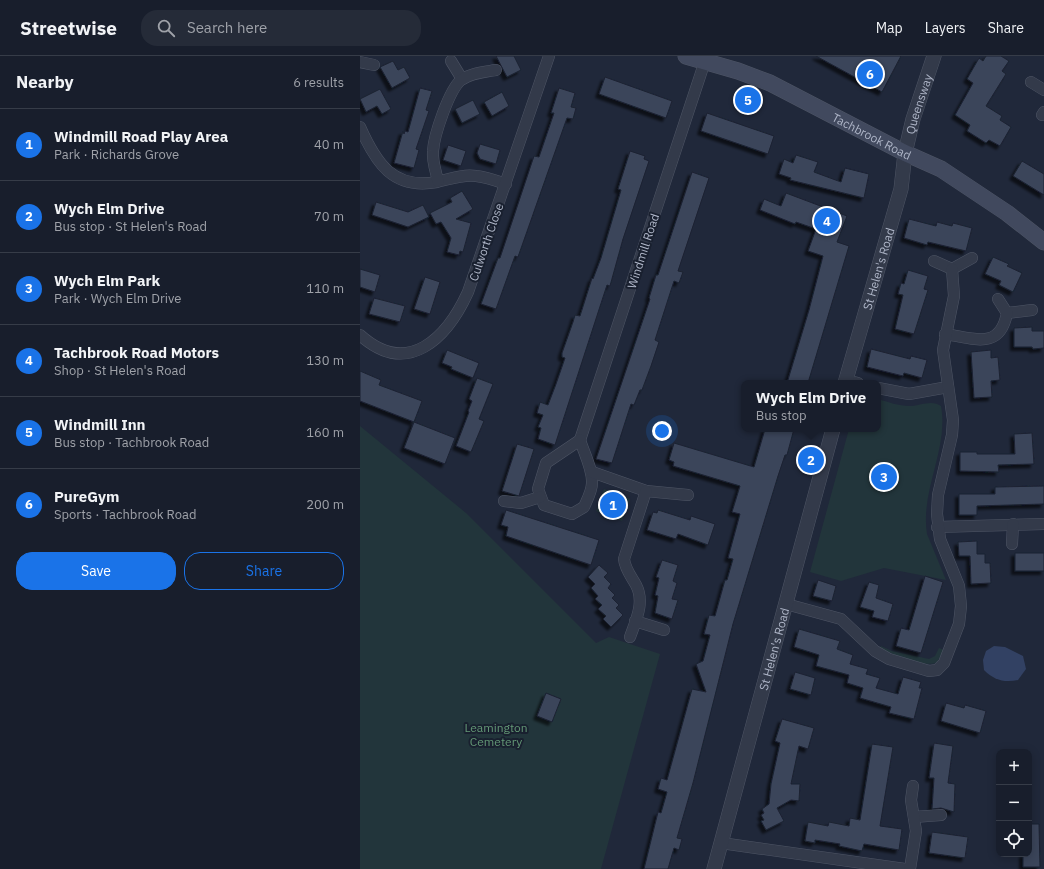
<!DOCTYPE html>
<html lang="en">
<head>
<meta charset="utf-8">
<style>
	:root { --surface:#181e2c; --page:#252b38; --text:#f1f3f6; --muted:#9fa2a9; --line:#363c48; --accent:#1a73e8 }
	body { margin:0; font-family:"IBM Plex Sans",sans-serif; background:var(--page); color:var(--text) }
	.controls { position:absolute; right:12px; bottom:12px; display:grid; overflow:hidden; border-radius:8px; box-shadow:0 2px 10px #0003 }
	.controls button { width:36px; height:36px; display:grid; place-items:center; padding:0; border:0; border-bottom:1px solid var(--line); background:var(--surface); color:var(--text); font:20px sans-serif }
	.you { position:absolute; left:302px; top:375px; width:14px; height:14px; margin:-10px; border:3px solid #fff; border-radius:50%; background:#1a73e8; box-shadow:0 0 0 6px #1a73e833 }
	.badge { display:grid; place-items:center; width:26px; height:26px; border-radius:50%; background:var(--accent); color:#fff; font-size:13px; font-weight:700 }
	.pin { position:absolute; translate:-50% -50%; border:2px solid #fff; box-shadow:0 1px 4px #0006 }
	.popup { position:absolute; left:381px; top:324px; width:140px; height:52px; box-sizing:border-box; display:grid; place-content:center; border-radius:8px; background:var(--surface); filter:drop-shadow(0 1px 3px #0005); font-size:13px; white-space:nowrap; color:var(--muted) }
	.popup b { font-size:15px; color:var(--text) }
	.popup::after { content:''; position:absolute; left:50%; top:100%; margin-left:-8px; border:8px solid transparent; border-top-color:var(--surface) }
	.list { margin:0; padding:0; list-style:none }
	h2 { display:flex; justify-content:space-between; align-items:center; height:52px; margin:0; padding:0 16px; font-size:17px }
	h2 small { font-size:13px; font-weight:400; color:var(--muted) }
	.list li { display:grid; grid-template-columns:26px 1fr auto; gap:12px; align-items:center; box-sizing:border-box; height:72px; padding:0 16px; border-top:1px solid var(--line) }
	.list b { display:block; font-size:15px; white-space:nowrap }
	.list p { margin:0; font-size:13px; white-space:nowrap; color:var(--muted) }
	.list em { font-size:13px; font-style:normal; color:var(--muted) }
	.actions { display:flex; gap:8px; padding:12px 16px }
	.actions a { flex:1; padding:9px 0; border:1px solid var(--accent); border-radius:16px; text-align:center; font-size:14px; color:var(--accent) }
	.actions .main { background:var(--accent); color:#fff }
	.icon { flex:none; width:22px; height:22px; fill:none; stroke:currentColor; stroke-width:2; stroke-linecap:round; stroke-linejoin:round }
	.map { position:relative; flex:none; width:684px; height:813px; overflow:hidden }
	header { display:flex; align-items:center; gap:24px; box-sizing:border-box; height:56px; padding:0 20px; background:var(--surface); border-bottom:1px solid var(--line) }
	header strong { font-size:19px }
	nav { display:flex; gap:22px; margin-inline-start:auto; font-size:14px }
	.search { width:280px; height:36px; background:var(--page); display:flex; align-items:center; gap:10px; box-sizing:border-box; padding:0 14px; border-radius:16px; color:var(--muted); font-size:15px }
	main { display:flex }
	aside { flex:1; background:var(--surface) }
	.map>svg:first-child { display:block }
</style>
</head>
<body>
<header>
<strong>Streetwise</strong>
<div class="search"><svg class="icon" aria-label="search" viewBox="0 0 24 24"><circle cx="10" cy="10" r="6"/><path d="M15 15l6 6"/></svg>Search here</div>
<nav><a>Map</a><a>Layers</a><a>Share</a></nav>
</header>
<main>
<aside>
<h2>Nearby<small>6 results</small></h2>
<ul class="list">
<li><span class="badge">1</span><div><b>Windmill Road Play Area</b><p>Park · Richards Grove</p></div><em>40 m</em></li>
<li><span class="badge">2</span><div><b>Wych Elm Drive</b><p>Bus stop · St Helen's Road</p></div><em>70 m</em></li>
<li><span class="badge">3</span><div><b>Wych Elm Park</b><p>Park · Wych Elm Drive</p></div><em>110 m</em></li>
<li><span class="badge">4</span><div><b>Tachbrook Road Motors</b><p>Shop · St Helen's Road</p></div><em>130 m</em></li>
<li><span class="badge">5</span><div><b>Windmill Inn</b><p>Bus stop · Tachbrook Road</p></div><em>160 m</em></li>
<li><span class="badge">6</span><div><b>PureGym</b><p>Sports · Tachbrook Road</p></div><em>200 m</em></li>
</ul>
<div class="actions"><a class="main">Save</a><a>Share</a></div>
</aside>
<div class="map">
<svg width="684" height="813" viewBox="0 0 684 813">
	<defs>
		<filter id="shadow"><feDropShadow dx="-3.5" dy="3.5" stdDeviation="1" flood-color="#0009"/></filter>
	</defs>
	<rect width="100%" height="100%" fill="#20283a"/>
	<!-- green -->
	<g fill="#22353b">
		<path d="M518 343C528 346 539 350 549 350 559 350 572 343 581 350 589 393 560 434 567 478L586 524 524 512 481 525 450 516 489 373H518Z"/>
		<polygon points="0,370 106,457 236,587 249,581 300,598 241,813 0,813"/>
		<polygon points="244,433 270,443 262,465 236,455"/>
		<path d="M521 590 532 595 569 603 575 600 579 592 584 594 577 606C567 613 531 598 520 592Z"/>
	</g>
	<!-- water -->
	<path fill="#324163" d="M634 590 645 591 663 600 666 613 658 624C644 627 634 624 624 614L623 604 626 595Z"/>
	<!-- building -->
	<g fill="#3b445a" stroke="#1b2231" filter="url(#shadow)">
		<polygon points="136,0 154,0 161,14 147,21"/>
		<polygon points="456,0 541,0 522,36"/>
		<polygon points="626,0 641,0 649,5 642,15 646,18 626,50 642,60 640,64 651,71 640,90 629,84 626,87 607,75 610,69 595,59 613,27 607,23 619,2 623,5"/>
		<polygon points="33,5 38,14 44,11 50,22 32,32 20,11"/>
		<polygon points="245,21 312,45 306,62 239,38"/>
		<polygon points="60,32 72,35 66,54 69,55 56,93 59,94 54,112 34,107 43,75 44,78 45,75 48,76"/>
		<polygon points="199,32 215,37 211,51 216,52 213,63 207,62 158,201 155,200 136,253 121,248 138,202 140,202 174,100 179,101 194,57 191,57"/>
		<polygon points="20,33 31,53 22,58 17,50 6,56 0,43"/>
		<polygon points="142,36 149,50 132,60 124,46"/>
		<polygon points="113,44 120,58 102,67 95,53"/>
		<polygon points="347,57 414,80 408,98 341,75"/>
		<polygon points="120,88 140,94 136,108 120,103 117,97"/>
		<polygon points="88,89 106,95 101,110 83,104"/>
		<polygon points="270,95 285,100 284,103 289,105 263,183 250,230 247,229 195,389 178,383 181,372 178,371 183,359 177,357 180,346 188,349 196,328 205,302 202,301 202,297 213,266 215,259 220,260 232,222 233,223 241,202 261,134 258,133"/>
		<polygon points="436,99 458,106 454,116 481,126 485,112 509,118 504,142 430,124 431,122 419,118 424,103 433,107"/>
		<polygon points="662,105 684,118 684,139 653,120"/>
		<polygon points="332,116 349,122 318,215 323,216 319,227 314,225 295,284 299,286 291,310 282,334 280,334 274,349 271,348 252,407 236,403 290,243 289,242 296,219 298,219"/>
		<polygon points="102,135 113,153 96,163 111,167 103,196 100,195 99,199 87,196 91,182 81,166 76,168 70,157 92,146 90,142"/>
		<polygon points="426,137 487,160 477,186 489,190 448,327 427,327 449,254 463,200 448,195 456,173 436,166 435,168 400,154 404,143 421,150"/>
		<polygon points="16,146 48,156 63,149 69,161 48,171 12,159"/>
		<polygon points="549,163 576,170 577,166 592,170 593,167 612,172 606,195 568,186 567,189 544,182"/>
		<polygon points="633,201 649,208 647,210 662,217 653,236 639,229 641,225 625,218"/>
		<polygon points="0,213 20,219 15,236 0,231"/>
		<polygon points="548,214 568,220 564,233 568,234 554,278 535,273 543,239 538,238 541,227 544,228"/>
		<polygon points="65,221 80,226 70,258 54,253"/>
		<polygon points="14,242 45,250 40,266 9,258"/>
		<polygon points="672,271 672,275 684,275 684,292 673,293 672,291 654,291 654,272"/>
		<polygon points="511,293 550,303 551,300 567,304 562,322 544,317 543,320 507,311"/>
		<polygon points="87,294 119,307 113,322 91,313 92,311 82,307"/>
		<polygon points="631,294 631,302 638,301 640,324 631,325 632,341 614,342 611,296"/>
		<polygon points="0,315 21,324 19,329 62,345 54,366 0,345"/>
		<polygon points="117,322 133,328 119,363 124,365 111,396 96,390 109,356 108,355 112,345 109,343"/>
		<polygon points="54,366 95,382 85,408 44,392"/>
		<polygon points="405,373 434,373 427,399 425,399 418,420 373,568 333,727 317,782 322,783 319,794 314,792 308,813 284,813 298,756 301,757 307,736 298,733 301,722 307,724 332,633 346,636 336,608 343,605 350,579 344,578 349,559 355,560 365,524 367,524 373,503 368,502 380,458 372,456 380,430 313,410 314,406 309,404 314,387 394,411"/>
		<polygon points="672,377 674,408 638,409 639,416 600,415 600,396 617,396 617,398 655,398 654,378"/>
		<polygon points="157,388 174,393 159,440 142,435"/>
		<polygon points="684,430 684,448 617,450 617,459 599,459 599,438 635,438 635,431"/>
		<polygon points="146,454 239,484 231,509 146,480 148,471 141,469"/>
		<polygon points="298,454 330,464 331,460 355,468 348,489 318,478 316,483 287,474 293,456 297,457"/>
		<polygon points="617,485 617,498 625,498 625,507 630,507 631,527 611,528 610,500 599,500 598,486"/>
		<rect x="655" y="497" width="29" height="18"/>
		<polygon points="302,504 318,509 313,525 317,527 312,543 318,544 312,563 295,557 298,540 295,539 299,522 296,521"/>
		<polygon points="239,509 248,517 244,521 251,528 248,532 255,539 252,542 259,549 256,552 263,559 251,571 243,563 246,560 238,553 242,549 235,543 238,540 231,532 235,528 228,521"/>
		<polygon points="565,520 583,526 561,597 536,590 541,572 549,574"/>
		<polygon points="458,524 476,530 472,545 453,540"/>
		<polygon points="509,526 519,529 516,542 533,548 528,565 512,561 514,555 500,551"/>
		<polygon points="439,573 480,585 477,593 493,599 490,608 508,613 506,618 520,622 516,632 538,638 543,621 561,626 559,632 562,632 554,663 529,657 531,651 500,642 503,632 487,627 489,619 456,610 459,599 434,591"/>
		<polygon points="435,616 455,622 451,639 430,633"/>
		<polygon points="186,637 201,643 192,666 177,660"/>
		<polygon points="586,647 604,652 605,649 626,655 620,677 581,665"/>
		<polygon points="422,663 454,672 448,693 439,690 431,728 440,728 439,745 431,744 417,752 424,765 406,774 401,765 404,764 401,759 404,757 402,753 409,748 411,728 420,687 415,685"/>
		<polygon points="574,687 593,690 588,727 595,728 594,756 581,752 572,753 574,722 569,722"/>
		<polygon points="512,688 533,691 520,770 542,773 539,794 504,788 502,795 479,790 480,788 455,784 455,787 445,785 448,766 468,770 469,766 489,770 490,762 500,764"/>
		<polygon points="669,768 679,768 680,811 663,811 663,798 669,798"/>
		<polygon points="572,776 608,781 605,802 569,797"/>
	</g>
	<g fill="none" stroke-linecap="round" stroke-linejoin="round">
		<!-- minor casing -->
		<g stroke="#4e5565" stroke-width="12">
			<g id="minor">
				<polyline points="91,5 102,23"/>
				<polyline points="0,6 14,9"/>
				<polyline points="671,26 684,34"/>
				<polyline points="682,59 684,56"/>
				<path d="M0 71C16 107 33 134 77 126 90 123 103 118 116 120 126 121 137 125 146 128"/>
				<path d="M78 125C76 116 72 105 73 95 74 79 89 34 101 24 111 17 124 16 136 14"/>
				<polyline points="574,205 592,213 612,202"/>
				<polyline points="647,257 672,254"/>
				<path d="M585 278C613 282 640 295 647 257L638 243"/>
				<path d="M0 279C48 322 87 282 108 236L189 0"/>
				<polyline points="486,324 498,327"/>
				<polyline points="518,332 549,338 588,331"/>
				<polyline points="220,384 345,5"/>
				<path d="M220 384C224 397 233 414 232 427 232 435 227 444 224 451L212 458 184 449 178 433 186 407Z"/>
				<polyline points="232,416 286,435 328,439"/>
				<polyline points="144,445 161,447 180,441"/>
				<polyline points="577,471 684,468"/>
				<polyline points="652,488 653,468"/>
				<polyline points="426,548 481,563 515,595 529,603 569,615 577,614 584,607 599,568 601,550 599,530 580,483 577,458 578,439 592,379 593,364 583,294 594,240 592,213"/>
				<polyline points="275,565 304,574"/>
				<path d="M270 581C276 564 285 546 276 529 271 520 265 513 264 503L286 435"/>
				<polyline points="554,761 581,759"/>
				<polyline points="361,787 545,813"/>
				<polyline points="550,813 556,775 551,744 553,730"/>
			</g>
		</g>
		<!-- tertiary casing -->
		<g stroke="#4e5565" stroke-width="15">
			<g id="tertiary">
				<path id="s1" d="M485 327 541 133 545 97 553 63 574 0"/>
				<path id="s2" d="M354 813 473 373"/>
			</g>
		</g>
		<!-- secondary casing -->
		<g stroke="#4e5565" stroke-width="17">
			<g id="secondary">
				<path id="s3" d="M326 0 378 15 410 27 545 97 581 113 647 157 684 186"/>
			</g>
		</g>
		<!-- minor -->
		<use href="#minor" stroke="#333a4a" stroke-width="11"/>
		<!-- tertiary -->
		<use href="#tertiary" stroke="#333a4a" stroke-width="14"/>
		<!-- secondary -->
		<use href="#secondary" stroke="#41495e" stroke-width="16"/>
	</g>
	<g text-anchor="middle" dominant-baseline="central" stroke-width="4" stroke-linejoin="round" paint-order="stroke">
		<!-- street labels -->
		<g font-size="12" fill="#aeb5c7" stroke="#19202f">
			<text stroke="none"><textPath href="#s1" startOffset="289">Queensway</textPath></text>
			<text stroke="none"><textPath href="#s3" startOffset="203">Tachbrook Road</textPath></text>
			<text transform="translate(126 186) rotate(-71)">Culworth Close</text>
			<text transform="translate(283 195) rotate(-72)">Windmill Road</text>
			<text stroke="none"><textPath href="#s1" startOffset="119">St Helen's Road</textPath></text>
			<text stroke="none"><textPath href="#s2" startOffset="228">St Helen's Road</textPath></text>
		</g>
		<!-- park labels -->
		<g font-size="12" fill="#649976" stroke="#19202f">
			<text x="136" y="671">Leamington<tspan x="136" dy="14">Cemetery</tspan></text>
		</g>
	</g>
</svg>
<div class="controls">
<button>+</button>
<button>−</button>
<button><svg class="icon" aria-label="locate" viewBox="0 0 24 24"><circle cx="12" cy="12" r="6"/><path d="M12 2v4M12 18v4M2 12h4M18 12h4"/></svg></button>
</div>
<div class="you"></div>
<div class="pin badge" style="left:253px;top:449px">1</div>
<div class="pin badge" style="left:451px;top:404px">2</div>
<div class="popup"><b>Wych Elm Drive</b>Bus stop</div>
<div class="pin badge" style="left:524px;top:421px">3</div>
<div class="pin badge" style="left:467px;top:165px">4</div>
<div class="pin badge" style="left:388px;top:44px">5</div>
<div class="pin badge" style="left:510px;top:18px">6</div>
</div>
</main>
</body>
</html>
